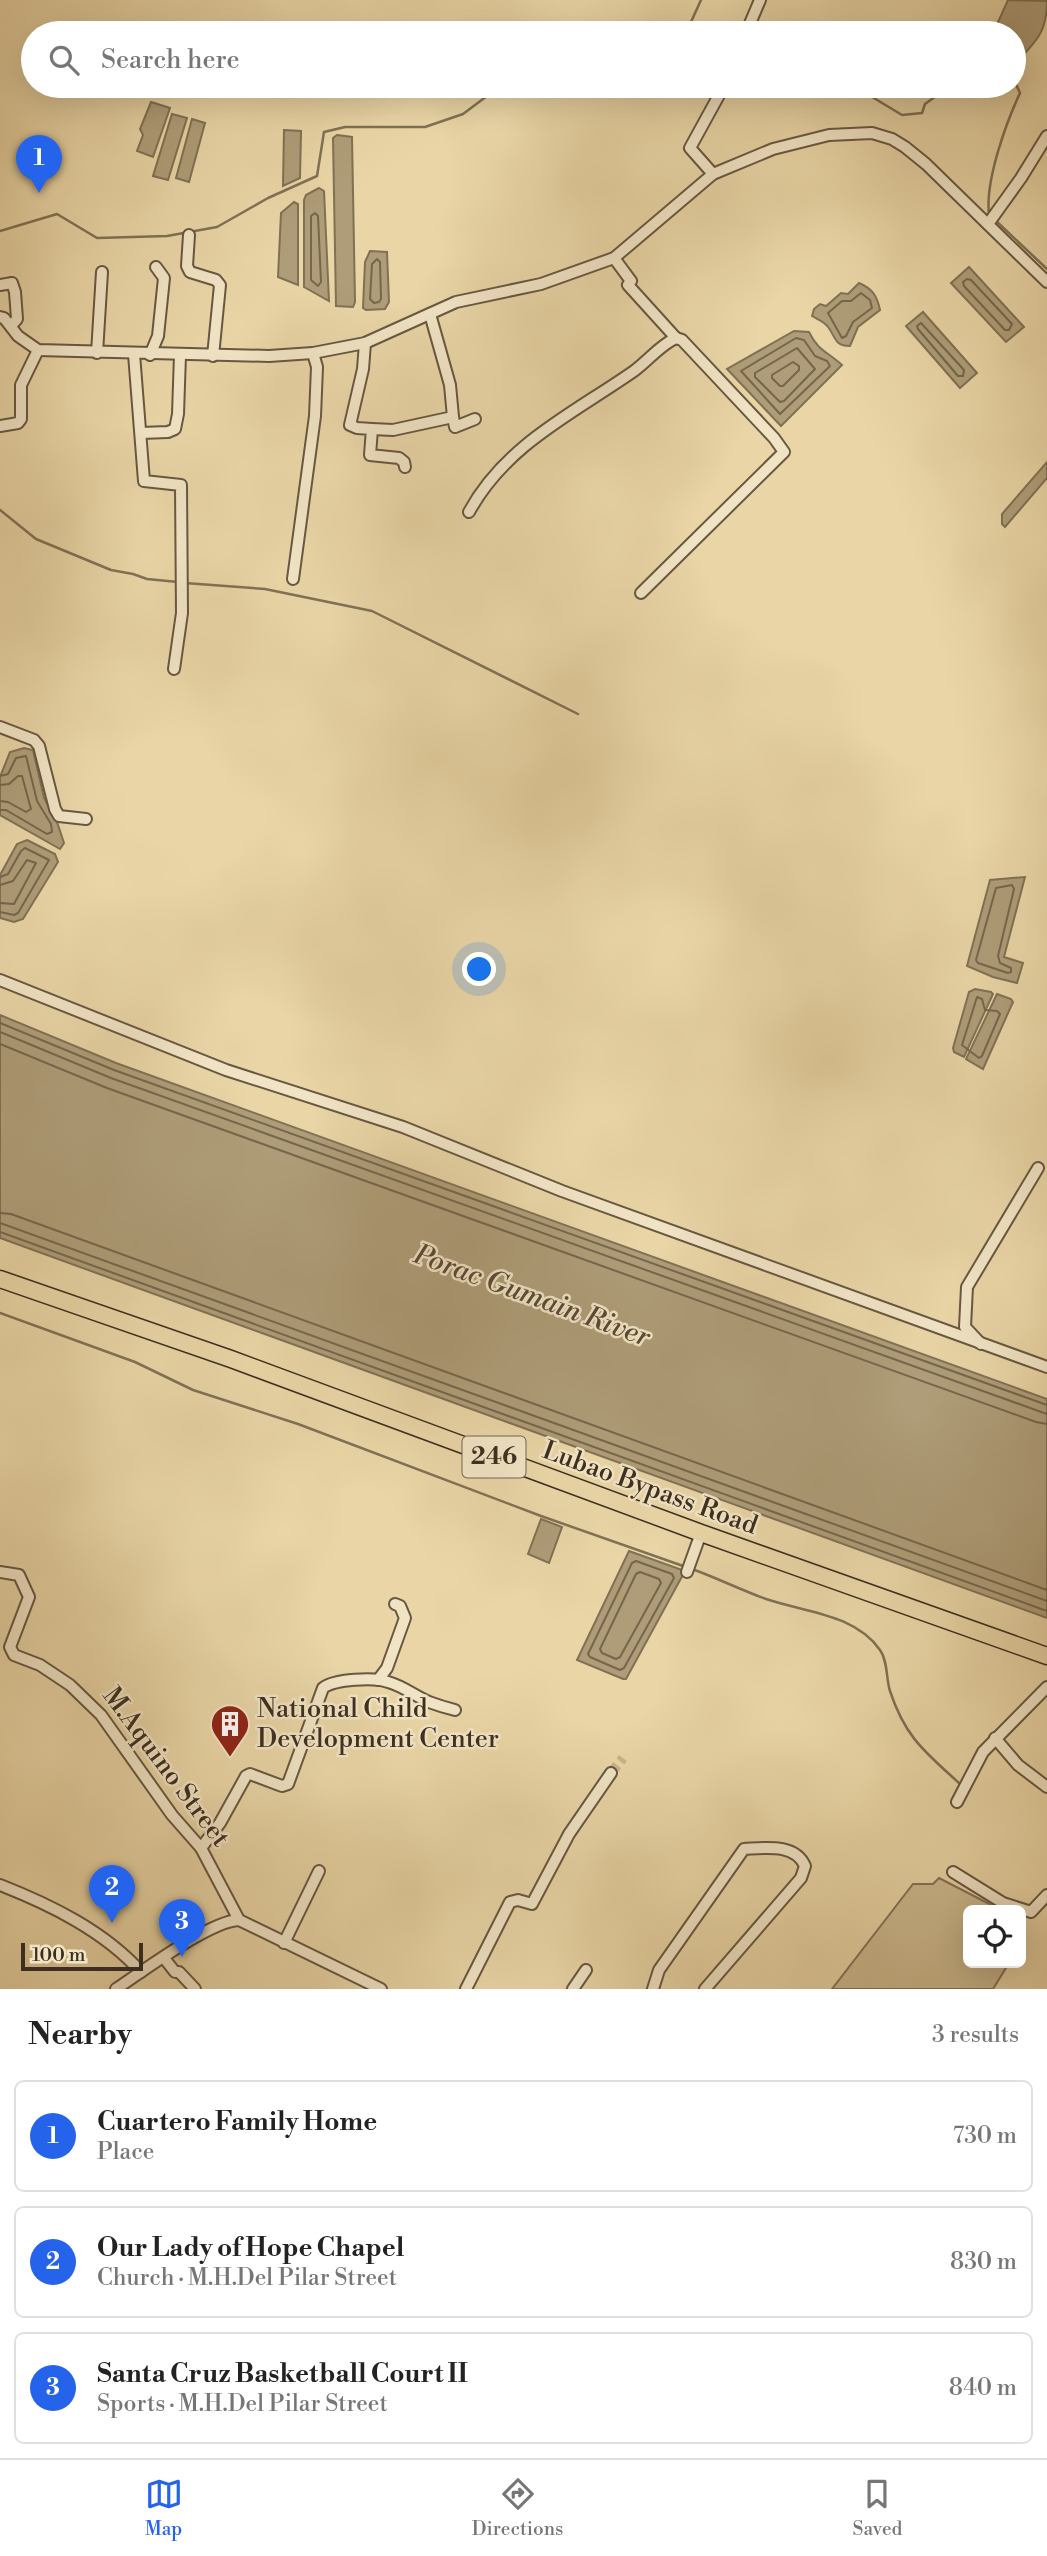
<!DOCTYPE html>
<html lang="en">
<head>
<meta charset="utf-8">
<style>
	:root { --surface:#fff; --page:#f2f2f2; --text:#222; --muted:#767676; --line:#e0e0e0; --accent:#2563eb }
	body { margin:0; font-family:"Libre Bodoni",serif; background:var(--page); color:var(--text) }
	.controls { position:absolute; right:21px; bottom:21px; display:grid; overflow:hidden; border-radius:10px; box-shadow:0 7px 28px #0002 }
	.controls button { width:63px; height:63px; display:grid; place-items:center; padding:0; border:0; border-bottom:2px solid var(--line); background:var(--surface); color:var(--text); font:35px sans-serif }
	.scale { position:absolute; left:21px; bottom:18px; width:122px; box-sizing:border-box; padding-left:7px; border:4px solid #3c2f20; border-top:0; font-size:19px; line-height:24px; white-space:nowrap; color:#3c2f20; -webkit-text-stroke:5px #f1e4c5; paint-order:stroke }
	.you { position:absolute; left:480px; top:970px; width:24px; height:24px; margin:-18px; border:5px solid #fff; border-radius:50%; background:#1a73e8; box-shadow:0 0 0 10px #1a73e833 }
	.badge { display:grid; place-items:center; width:46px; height:46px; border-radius:50%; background:var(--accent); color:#fff; font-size:23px; font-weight:700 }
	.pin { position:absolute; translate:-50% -58px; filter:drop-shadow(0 2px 4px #0008) }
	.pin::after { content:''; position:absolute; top:37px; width:24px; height:21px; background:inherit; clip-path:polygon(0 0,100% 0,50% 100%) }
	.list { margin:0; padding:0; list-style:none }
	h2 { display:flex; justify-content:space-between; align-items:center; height:91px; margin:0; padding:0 28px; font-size:30px }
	h2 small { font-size:23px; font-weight:400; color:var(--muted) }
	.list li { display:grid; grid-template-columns:46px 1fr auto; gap:21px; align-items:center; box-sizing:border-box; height:112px; margin:0 14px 14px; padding:0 14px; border:2px solid var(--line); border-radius:10px }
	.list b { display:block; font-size:26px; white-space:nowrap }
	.list p { margin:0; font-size:23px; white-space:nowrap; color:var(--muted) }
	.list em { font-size:23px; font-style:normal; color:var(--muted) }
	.icon { flex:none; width:38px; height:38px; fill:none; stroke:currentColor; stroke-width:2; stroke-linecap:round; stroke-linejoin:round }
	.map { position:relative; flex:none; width:1047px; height:1989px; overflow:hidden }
	.search { position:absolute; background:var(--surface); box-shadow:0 7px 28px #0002; left:21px; right:21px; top:21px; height:77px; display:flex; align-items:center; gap:18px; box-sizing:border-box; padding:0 24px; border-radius:38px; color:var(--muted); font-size:26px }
	.sheet { height:469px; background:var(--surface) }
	nav { display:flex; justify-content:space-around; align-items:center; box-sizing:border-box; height:98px; border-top:2px solid var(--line); background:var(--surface); font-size:19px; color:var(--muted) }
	nav a { display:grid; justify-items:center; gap:4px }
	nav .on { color:var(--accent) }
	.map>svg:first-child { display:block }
</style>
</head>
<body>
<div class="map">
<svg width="1047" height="1989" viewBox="0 0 1047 1989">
	<rect width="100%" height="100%" fill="#e9d5a6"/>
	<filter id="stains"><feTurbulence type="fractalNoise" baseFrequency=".00286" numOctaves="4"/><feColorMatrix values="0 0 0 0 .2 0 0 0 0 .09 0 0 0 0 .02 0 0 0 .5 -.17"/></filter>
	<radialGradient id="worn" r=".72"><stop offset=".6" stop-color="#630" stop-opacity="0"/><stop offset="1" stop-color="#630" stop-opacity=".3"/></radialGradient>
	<!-- green -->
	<polygon fill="#ccb98f" stroke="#847458" stroke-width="2" points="939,1878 1001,1910 968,1910 968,1963 1009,1963 993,1989 832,1989 913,1884 933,1884"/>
	<!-- water -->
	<g fill="#ae9d78" stroke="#807155" stroke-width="2">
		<path d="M1008 0 1047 1C1047 34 1035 42 1014 65V33H993Z"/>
		<polygon points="151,102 170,108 153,157 137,151 143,135 140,129"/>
		<polygon points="172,114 187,118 168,180 153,176"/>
		<polygon points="192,119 205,123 189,182 176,178"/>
		<polygon points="284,130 301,131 300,178 283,186"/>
		<polygon points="337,135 352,137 355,302 353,307 336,306 333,138"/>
		<polygon points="319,188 324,191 329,301 304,287 304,200 306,195"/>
		<polygon points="294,202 298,204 298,285 278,277 281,213"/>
		<polygon points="370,251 387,252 389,302 385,309 366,310 363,308 365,262"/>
		<polygon points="969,267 1024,327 1006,342 951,283"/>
		<path d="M859 283C873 289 877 296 880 310L858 327 850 346C834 346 836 337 828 327 825 322 817 319 812 316L814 309 820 304 826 306 841 293 848 294Z"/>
		<polygon points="923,312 977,373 960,388 906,326"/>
		<path d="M794 331 809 332C818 351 828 352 842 365L781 426 727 369Z"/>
		<polygon points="1047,462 1047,478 1005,527 1002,524 1002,514"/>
		<polygon points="24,748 33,750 44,798 57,822 64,843 60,849 0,815 0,777 10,752"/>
		<polygon points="27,840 55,854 58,862 23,919 14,922 0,918 0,875 17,844"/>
		<polygon points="1025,877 1004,957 1023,963 1017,983 993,977 967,966 990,880"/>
		<polygon points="975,989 991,992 993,994 964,1057 954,1052 953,1048 969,992"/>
		<polygon points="997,994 1011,999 1013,1002 983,1069 966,1059"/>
		<polygon points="0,1015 116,1063 1047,1399 1047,1618 0,1238"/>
		<polygon points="541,1519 562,1527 549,1563 528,1554"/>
		<polygon points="629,1551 685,1571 626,1679 623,1679 577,1660"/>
	</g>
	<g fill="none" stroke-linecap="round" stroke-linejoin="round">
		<!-- shore -->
		<g stroke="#75664c" stroke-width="2">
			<polygon points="315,213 318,216 321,282 318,286 311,280 311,216"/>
			<polygon points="377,259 380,262 381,299 379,302 374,303 370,299 372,264"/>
			<polygon points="967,279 971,280 1012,324 1009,330 1005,330 964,286 963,282"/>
			<polygon points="861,293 870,300 872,308 853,322 846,336 842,338 828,313 842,301 851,301"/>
			<polygon points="921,323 964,370 963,376 958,376 918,329 917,326"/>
			<polygon points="796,338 804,340 815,356 827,361 830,366 780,414 741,371"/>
			<polygon points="797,348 815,369 784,401 780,402 755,377 755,373"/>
			<polygon points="793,362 799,366 799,370 783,386 780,386 772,378 772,375"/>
			<polyline points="0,776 8,774 16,758 26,756 37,801 51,824 52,832 47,834 6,810 0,810"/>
			<polyline points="0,785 9,784 18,776 22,776 31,809 26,812 8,802 0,801"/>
			<polyline points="0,877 8,874 21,851 25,848 49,860 18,913 14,915 0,912"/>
			<polyline points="0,885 13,881 27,860 36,863 14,904 0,903"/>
			<polygon points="1012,885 1014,889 998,956 1000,963 1011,968 1011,972 1008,973 978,963 976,960 996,888"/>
			<polygon points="977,997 982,999 985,1010 997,1011 1000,1014 982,1056 979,1058 962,1045"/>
			<polyline points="0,1023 114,1070 1047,1405"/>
			<polyline points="0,1032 111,1078 1047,1414"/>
			<polyline points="0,1044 107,1088 1036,1422 1047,1424"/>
			<polyline points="0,1213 11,1214 1047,1590"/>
			<polyline points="0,1223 1047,1601"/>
			<polyline points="0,1232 1047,1611"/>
			<polygon points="636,1561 672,1574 674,1578 624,1668 620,1670 590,1657 588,1654 632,1563"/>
			<polygon points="640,1572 659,1579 661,1583 620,1657 616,1659 602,1653 600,1649 636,1574"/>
		</g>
		<!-- stream -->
		<g stroke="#807155" stroke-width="2.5">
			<polyline points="586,33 592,33"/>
			<polyline points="686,33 701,0"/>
			<polyline points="854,86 902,115 922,113 925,104 950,86"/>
			<path d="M989 214C985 181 1006 123 1020 93L1014 80"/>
			<polyline points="994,219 1047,269"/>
			<polyline points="0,231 57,214 97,238 167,236 217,227 268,198 317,176 324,132 345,127 425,127 463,114 491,93 515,86"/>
			<polyline points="0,510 36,539 111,570 133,574 147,579 178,582"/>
			<polyline points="185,583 265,589 372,611 578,714"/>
			<polyline points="0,1313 135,1362 193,1390 298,1424 541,1516 686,1567"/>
			<path d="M692 1569C717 1578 741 1590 766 1599 804 1612 855 1614 880 1650 888 1661 886 1679 890 1691 905 1737 925 1752 959 1783"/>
		</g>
		<!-- minor-tunnel -->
		<polyline stroke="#c6b48b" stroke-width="10" stroke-dasharray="10 5" stroke-linecap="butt" points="611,1773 623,1758"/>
		<!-- minor casing -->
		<g stroke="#675842" stroke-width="14">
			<g id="minor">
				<polyline points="746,33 760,0"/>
				<polyline points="713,174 690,148 724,86"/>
				<polyline points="988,224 1021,178 1047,136"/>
				<polyline points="189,235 187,266 190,272 216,280 220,285 213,356"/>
				<polyline points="0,285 12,283 15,292 17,319 11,326"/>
				<polyline points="0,317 4,318 18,336 38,350 269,356 313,353 365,343 456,302 541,284 614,258 713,174 773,149 829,135 872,133 892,139 905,147 926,164 1047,282"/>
				<polyline points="365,343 363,369 350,425 357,428 372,429 370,455 399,458 404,462 405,467"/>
				<polyline points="97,353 102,272"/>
				<polyline points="134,354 144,481 181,485 182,613 174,669"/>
				<polyline points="150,355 158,336 164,278 156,267"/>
				<polyline points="453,417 455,427 475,419"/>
				<polyline points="0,426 18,423 21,419 21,385 38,350"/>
				<polyline points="372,429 393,430 453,417 450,385 430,314"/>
				<polyline points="141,433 168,432 175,429 178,414 180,355"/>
				<path d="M469 512C506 444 574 413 634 371 649 360 660 345 676 338L628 285 631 281 614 258"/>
				<polyline points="293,579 315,416 317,367 313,353"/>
				<polyline points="641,593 784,452 774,438 682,340 676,338"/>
				<polyline points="0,727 34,740 39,746 55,809 59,816 86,819"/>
				<polyline points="0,980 226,1070 403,1127 562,1191 1047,1367"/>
				<polyline points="981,1344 965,1327 967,1287 1038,1168"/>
				<polyline points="0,1572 19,1575 29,1597 10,1647 14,1655 40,1665 70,1685 101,1715 172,1815 201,1848 239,1920"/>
				<polyline points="687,1572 701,1533"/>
				<polyline points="378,1680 387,1668 405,1618 400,1606 395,1604"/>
				<polyline points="995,1738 1018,1765 1047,1787"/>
				<polyline points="957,1802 983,1752 1047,1687"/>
				<path d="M201 1848 220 1823 246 1776 250 1774 282 1786 288 1784 323 1688C334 1679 375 1677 388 1682 403 1686 415 1696 429 1702 437 1705 447 1708 455 1710"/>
				<polyline points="953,1872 1003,1903 1031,1912 1047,1895"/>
				<path d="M0 1885C51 1905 104 1931 141 1972"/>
				<polyline points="239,1920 381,1989"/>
				<polyline points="284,1943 319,1871"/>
				<polyline points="164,1958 175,1972 179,1972 195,1989"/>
				<path d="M116 1989C143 1971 210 1921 239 1920"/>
				<polyline points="466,1989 510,1902 518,1900 532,1904 569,1834 611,1773"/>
				<polyline points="573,1989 586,1970"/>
				<path d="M653 1989 659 1970 744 1849C765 1848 795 1843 805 1866L801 1878 705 1989"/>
			</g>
		</g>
		<!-- highway casing -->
		<g stroke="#3c2f20" stroke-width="19">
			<polyline id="highway" points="0,1279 231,1359 701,1533 1047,1656"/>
		</g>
		<!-- minor -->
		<use href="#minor" stroke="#f1e4c5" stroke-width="10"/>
		<!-- highway -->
		<use href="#highway" stroke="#e9d5a6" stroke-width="16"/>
	</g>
	<!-- icons -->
	<defs>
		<g id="building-pin" transform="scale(2.0125)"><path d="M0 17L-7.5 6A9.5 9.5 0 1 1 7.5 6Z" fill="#8f2418" stroke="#f1e4c5"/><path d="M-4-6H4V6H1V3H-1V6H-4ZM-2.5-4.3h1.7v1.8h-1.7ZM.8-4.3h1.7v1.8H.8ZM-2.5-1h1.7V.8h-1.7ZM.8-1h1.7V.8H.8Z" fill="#fff"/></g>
	</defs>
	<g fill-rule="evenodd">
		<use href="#building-pin" x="230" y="1724"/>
	</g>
	<g text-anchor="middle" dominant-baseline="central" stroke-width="5" stroke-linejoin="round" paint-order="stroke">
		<!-- shield labels -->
		<rect fill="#f1e4c5" stroke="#726552" stroke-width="2" x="462.5" y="1436.5" width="63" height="41" rx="5"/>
		<g font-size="24" font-weight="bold" fill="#3c2f20">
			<text x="494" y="1457">246</text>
		</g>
		<!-- street labels -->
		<g font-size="26" fill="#3c2f20" stroke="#f1e4c5">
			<text transform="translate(650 1488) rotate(20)">Lubao Bypass Road</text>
			<text transform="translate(166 1767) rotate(53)">M.Aquino Street</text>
		</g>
		<!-- poi labels -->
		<g font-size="26" fill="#3c2f20" stroke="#f1e4c5" text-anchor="start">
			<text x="257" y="1709">National Child<tspan x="257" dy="30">Development Center</tspan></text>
		</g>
		<!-- water labels -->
		<g font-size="28" font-style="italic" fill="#584a36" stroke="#f1e4c5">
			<text transform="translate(532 1296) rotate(20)">Porac Gumain River</text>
		</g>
	</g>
	<rect width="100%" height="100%" filter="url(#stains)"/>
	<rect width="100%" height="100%" fill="url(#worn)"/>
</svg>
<div class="controls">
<button><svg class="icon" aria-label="locate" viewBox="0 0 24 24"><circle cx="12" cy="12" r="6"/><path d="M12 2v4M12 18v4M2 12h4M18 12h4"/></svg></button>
</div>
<div class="scale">100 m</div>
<div class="you"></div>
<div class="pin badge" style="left:39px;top:193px">1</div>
<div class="pin badge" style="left:112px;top:1923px">2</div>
<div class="pin badge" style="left:182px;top:1957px">3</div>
<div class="search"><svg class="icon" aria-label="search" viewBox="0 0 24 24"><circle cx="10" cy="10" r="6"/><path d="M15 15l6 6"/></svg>Search here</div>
</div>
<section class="sheet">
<h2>Nearby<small>3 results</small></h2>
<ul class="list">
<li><span class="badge">1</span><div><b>Cuartero Family Home</b><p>Place</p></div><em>730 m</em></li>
<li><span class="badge">2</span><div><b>Our Lady of Hope Chapel</b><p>Church · M.H.Del Pilar Street</p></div><em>830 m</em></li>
<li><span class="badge">3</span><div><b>Santa Cruz Basketball Court II</b><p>Sports · M.H.Del Pilar Street</p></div><em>840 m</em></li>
</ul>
</section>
<nav>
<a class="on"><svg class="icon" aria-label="map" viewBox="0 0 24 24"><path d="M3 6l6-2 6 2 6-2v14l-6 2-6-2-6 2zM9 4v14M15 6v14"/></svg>Map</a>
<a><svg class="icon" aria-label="directions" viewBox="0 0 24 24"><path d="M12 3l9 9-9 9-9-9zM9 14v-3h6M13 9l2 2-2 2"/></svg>Directions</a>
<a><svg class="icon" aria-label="saved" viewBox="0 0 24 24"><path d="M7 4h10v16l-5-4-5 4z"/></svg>Saved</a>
</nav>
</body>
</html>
